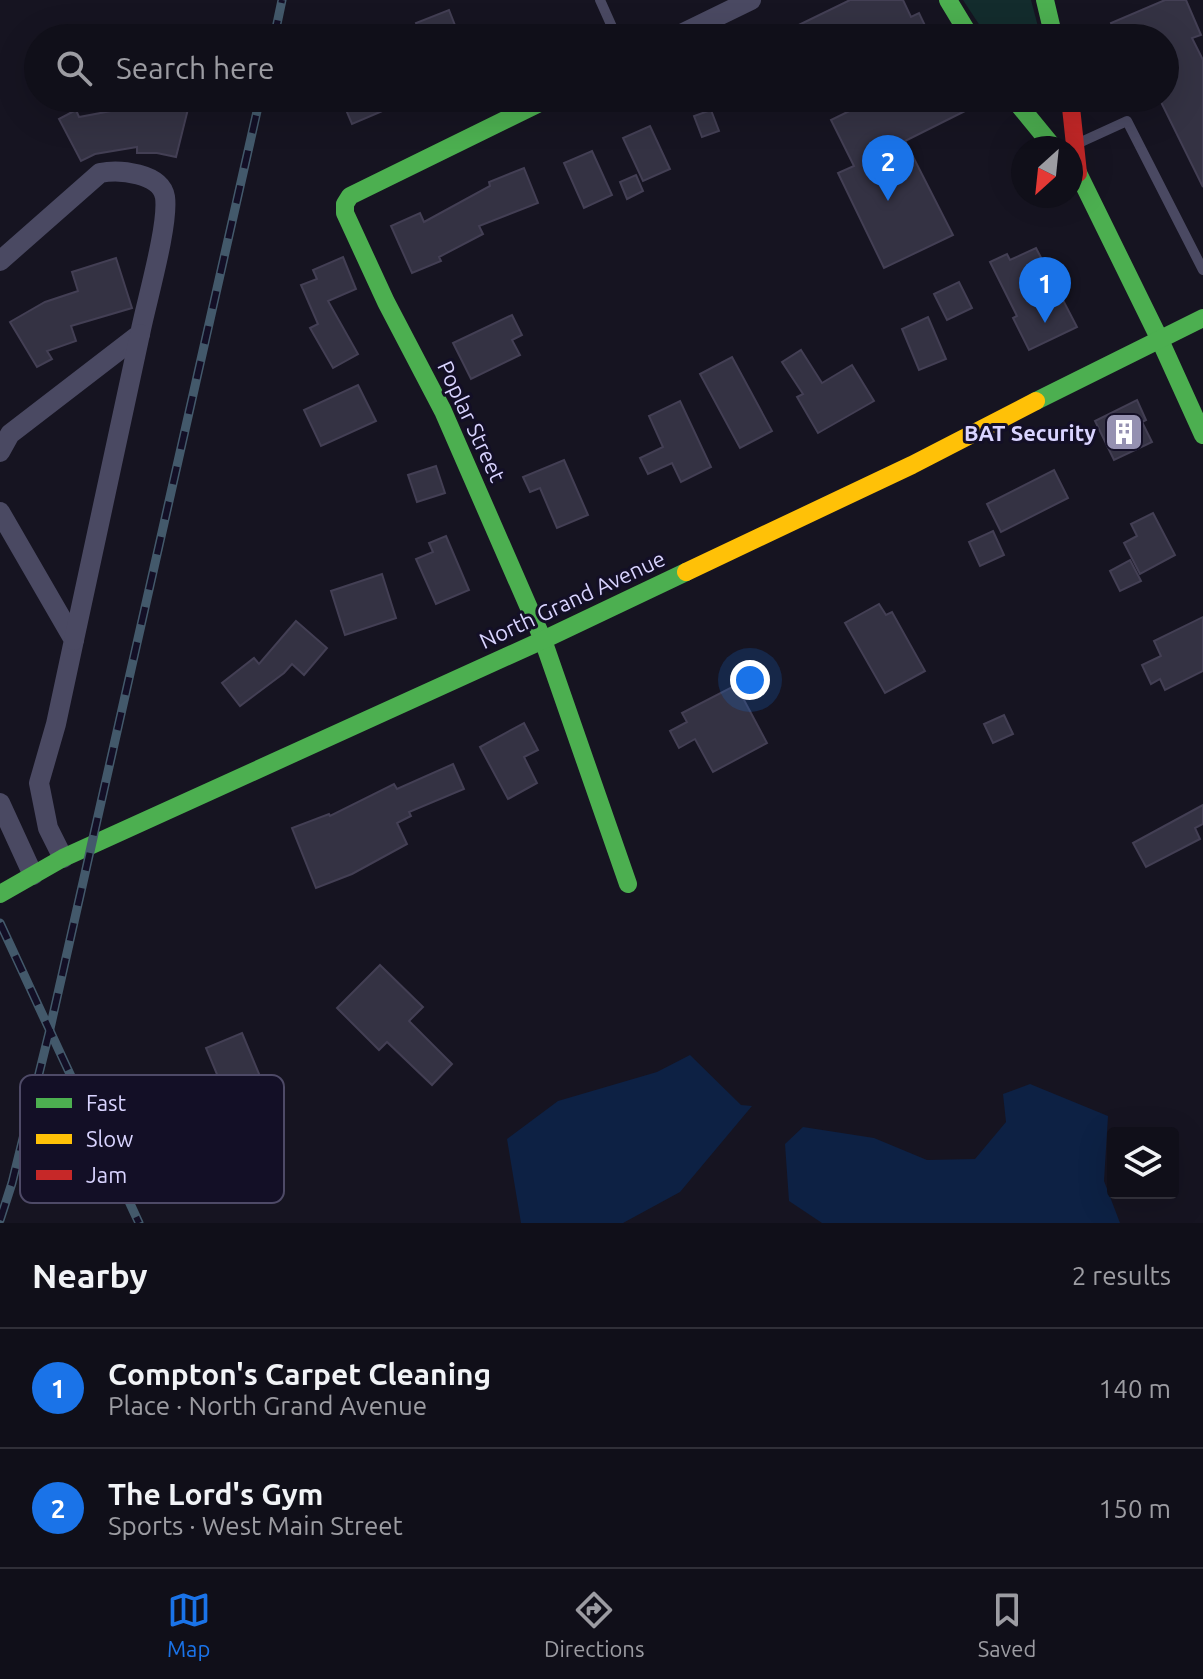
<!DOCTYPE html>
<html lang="en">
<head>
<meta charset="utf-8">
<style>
	:root { --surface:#100f19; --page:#191822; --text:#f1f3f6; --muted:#9c9ca2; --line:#302f38; --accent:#1a73e8 }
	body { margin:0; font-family:Ubuntu,sans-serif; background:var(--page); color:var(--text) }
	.controls { position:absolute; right:24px; bottom:24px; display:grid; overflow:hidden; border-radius:8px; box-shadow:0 8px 32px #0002 }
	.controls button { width:72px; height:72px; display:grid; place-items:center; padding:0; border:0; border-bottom:2px solid var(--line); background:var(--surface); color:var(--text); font:40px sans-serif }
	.compass { position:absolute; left:1011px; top:136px; width:72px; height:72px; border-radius:50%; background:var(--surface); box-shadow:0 8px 32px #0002; rotate:207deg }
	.you { position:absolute; left:750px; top:680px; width:28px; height:28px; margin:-20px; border:6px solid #fff; border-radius:50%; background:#1a73e8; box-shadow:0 0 0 12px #1a73e833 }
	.badge { display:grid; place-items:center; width:52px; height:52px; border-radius:50%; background:var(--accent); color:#fff; font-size:26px; font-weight:700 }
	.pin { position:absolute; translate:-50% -66px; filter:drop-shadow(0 2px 4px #0008) }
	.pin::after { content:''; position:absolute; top:42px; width:28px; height:24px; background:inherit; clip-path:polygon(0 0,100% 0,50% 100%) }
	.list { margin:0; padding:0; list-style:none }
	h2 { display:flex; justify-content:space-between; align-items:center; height:104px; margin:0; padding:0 32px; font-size:34px }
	h2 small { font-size:26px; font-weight:400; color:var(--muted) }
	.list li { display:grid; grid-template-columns:52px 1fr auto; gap:24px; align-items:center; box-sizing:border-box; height:120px; padding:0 32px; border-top:2px solid var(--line) }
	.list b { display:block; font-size:30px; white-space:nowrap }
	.list p { margin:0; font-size:26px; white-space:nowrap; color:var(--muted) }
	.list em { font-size:26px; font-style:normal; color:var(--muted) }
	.icon { flex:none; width:44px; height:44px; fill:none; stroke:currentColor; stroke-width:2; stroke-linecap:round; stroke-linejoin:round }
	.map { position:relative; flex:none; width:1203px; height:1223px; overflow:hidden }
	.search { position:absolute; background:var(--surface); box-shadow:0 8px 32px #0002; left:24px; right:24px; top:24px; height:88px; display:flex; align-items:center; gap:20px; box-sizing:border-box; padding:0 28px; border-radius:44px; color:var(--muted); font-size:30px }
	.sheet { height:344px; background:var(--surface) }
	nav { display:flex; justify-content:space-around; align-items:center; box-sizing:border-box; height:112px; border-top:2px solid var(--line); background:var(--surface); font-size:22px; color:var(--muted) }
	nav a { display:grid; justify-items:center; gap:4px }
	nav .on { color:var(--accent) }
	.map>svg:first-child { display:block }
</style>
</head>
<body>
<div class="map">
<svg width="1203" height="1223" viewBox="0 0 1203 1223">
	<rect width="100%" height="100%" fill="#161421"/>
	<!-- green -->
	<polygon fill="#132c2d" points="963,0 1031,0 1041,38 988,38"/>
	<!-- water -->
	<g fill="#0d2144">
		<polygon points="690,1055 741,1105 752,1106 680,1192 623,1223 521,1223 507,1139 558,1101 657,1072"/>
		<polygon points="1030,1084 1108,1116 1104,1181 1120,1223 822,1223 789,1201 785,1144 803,1127 874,1138 927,1160 975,1159 1006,1122 1003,1094"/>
	</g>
	<!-- building -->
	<g fill="#343243" stroke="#433f54" stroke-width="2">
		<polygon points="850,0 903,0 911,17 919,13 931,38 905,38 902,31 887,38 772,38"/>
		<polygon points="1165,0 1186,0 1201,35 1192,38 1203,60 1203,187 1159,98 1165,98 1165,38 1117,38 1111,23"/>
		<polygon points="449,10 460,38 422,38 416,23"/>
		<polygon points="341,98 413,98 352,124"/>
		<polygon points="876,98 991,98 905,141 953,235 884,268 838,173 854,166 831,120"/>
		<polygon points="189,105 176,157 157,153 137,153 137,147 95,154 81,161 59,119 76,110 79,117 132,107"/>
		<polygon points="711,110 719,131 702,137 694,116"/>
		<polygon points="650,126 670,169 643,181 623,138"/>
		<polygon points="592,151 612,195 584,208 564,163"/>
		<polygon points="524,168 538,203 479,226 483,234 439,257 441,261 412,273 391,226 420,213 424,222 490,186 489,182"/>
		<polygon points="636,175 643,191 627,199 620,182"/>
		<polygon points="1036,248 1077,327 1029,350 1013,318 1017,316 990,262 1007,254 1010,260"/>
		<polygon points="343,257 356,289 328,301 358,354 333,368 310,328 318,324 301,285 317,279 313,270"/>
		<polygon points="116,258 132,308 71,326 76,341 47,351 52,359 37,367 10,322 45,302 78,291 72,272"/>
		<polygon points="959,282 972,308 947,320 934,294"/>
		<polygon points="512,315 522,335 512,340 520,355 471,379 453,343"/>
		<polygon points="928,317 946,359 919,370 902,329"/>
		<polygon points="801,350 822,383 852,365 874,401 818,433 797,397 803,394 782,362"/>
		<polygon points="732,357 772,431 740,448 700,374"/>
		<polygon points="358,385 376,421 321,446 304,410"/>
		<polygon points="1137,400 1146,420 1142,422 1152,442 1114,460 1095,421"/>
		<polygon points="680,401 711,467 681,482 672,463 648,474 640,458 663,447 649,416"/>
		<polygon points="564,460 588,515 557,528 540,488 530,492 523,477"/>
		<polygon points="436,466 445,493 417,502 408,475"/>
		<polygon points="1054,470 1068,498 1001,532 987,504"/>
		<polygon points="1153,513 1175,555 1140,574 1124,543 1137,536 1131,524"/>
		<polygon points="993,531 1004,555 980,566 969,542"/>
		<polygon points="446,536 469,590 436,604 416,559 433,552 429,543"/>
		<polygon points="1130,560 1141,581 1120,591 1110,571"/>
		<polygon points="382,574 396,618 345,635 331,591"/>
		<polygon points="879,604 886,615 892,612 925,671 885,693 845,623"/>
		<polygon points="1203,617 1203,671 1165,690 1160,679 1151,684 1142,665 1161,656 1154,641"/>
		<polygon points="296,621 327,648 304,675 292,664 284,673 240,706 222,683 254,658 259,664"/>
		<polygon points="736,685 767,743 713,772 695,739 679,748 670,731 687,722 682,713"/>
		<polygon points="1004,715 1013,734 993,743 984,724"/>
		<polygon points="524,723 538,750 524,757 537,783 508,799 480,747"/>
		<polygon points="453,764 464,789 409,812 411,816 397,823 407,844 352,874 316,888 292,828 329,814 330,816 394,784 397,789"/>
		<polygon points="1203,805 1203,824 1195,828 1200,839 1146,867 1133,843"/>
		<polygon points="380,965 423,1007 409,1021 452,1064 432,1085 387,1042 379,1050 337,1008"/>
		<polygon points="242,1033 272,1105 236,1120 206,1048"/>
	</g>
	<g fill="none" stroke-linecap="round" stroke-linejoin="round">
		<!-- lane -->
		<g stroke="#4a4962" stroke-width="10">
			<polyline points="600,0 617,38"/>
			<polyline points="1081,142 1127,121 1203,270"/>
		</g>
		<!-- street -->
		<g stroke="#4a4962" stroke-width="20">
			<polyline points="673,38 751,0"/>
			<path d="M0 261 100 173C119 169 161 173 165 197 169 225 146 303 140 334L10 434 0 452"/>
			<polyline points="0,512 74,640 56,724 39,783 48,828 63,858"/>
			<polyline points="74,640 140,334"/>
			<polyline points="0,803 33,875"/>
		</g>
		<!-- fast -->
		<g stroke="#4caf50" stroke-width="18">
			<polyline points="948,0 971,38"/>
			<polyline points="1045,0 1054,38"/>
			<polyline points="550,98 350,196 345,204 345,213 386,302 443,411 543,640 628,884"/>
			<polyline points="1013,98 1054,148"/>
			<polyline points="1071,165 1078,173 1159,338 1203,435"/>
			<polyline points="1036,401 1203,318"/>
			<polyline points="0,894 63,858 543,640 686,572"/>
		</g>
		<!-- slow -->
		<polyline stroke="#ffc107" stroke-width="18" points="686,572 912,465 1036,401"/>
		<!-- jam -->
		<polyline stroke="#c62828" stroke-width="18" points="1070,98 1078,173"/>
		<!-- rail casing -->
		<g stroke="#43596b" stroke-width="9">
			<g id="rail">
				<polyline points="274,38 282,0"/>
				<polyline points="0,923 139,1223"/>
				<polyline points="0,1220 12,1183 49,1033 260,98"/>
			</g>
		</g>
		<!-- rail -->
		<use href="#rail" stroke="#130f26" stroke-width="6" stroke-dasharray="18" stroke-linecap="butt"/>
	</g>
	<!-- icons -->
	<defs>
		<g id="building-square" transform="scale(2)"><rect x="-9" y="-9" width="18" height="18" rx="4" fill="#9591b1" stroke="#130f26"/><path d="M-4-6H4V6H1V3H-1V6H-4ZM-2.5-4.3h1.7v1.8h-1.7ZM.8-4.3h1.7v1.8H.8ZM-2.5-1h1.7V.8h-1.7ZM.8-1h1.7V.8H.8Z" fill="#fff"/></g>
	</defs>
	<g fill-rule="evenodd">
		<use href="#building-square" x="1124" y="432"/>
	</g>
	<g text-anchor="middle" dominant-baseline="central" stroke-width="6" stroke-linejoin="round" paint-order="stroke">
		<!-- street labels -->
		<g font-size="22" fill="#d9d4ff" stroke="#130f26">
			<text transform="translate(472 421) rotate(65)">Poplar Street</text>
			<text transform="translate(572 599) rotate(-25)">North Grand Avenue</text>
		</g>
		<!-- poi labels -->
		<g font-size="22" font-weight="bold" fill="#d9d4ff" stroke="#130f26" text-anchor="end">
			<text x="1096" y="432">BAT Security</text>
		</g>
	</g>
	<!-- legend -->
	<rect x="20" y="1075" width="264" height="128" rx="12" fill="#130f26" stroke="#4e4a67" stroke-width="2"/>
	<rect x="36" y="1098" width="36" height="10" fill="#4caf50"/>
	<rect x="36" y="1134" width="36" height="10" fill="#ffc107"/>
	<rect x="36" y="1170" width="36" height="10" fill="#c62828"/>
	<g font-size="22" fill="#d9d4ff">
		<text x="86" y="1111">Fast</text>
		<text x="86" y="1147">Slow</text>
		<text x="86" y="1183">Jam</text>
	</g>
</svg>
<div class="controls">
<button><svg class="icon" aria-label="layers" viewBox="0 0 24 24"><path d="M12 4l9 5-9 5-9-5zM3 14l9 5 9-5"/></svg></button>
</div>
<svg class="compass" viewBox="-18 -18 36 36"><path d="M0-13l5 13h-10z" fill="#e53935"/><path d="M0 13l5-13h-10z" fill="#9c9ca2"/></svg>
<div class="you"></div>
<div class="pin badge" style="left:1045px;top:323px">1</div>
<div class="pin badge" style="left:888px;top:201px">2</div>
<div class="search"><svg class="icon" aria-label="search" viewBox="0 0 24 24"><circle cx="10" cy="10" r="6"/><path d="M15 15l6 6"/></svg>Search here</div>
</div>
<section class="sheet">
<h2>Nearby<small>2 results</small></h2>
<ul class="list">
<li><span class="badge">1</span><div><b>Compton's Carpet Cleaning</b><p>Place · North Grand Avenue</p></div><em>140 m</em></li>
<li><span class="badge">2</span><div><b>The Lord's Gym</b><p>Sports · West Main Street</p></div><em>150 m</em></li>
</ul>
</section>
<nav>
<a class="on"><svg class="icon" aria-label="map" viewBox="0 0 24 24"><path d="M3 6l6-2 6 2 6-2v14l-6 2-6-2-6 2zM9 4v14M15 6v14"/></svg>Map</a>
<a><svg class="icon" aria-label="directions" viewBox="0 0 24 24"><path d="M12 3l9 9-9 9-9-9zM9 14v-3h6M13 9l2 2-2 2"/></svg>Directions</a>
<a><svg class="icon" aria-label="saved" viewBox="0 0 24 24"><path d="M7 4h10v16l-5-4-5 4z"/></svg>Saved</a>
</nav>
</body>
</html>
